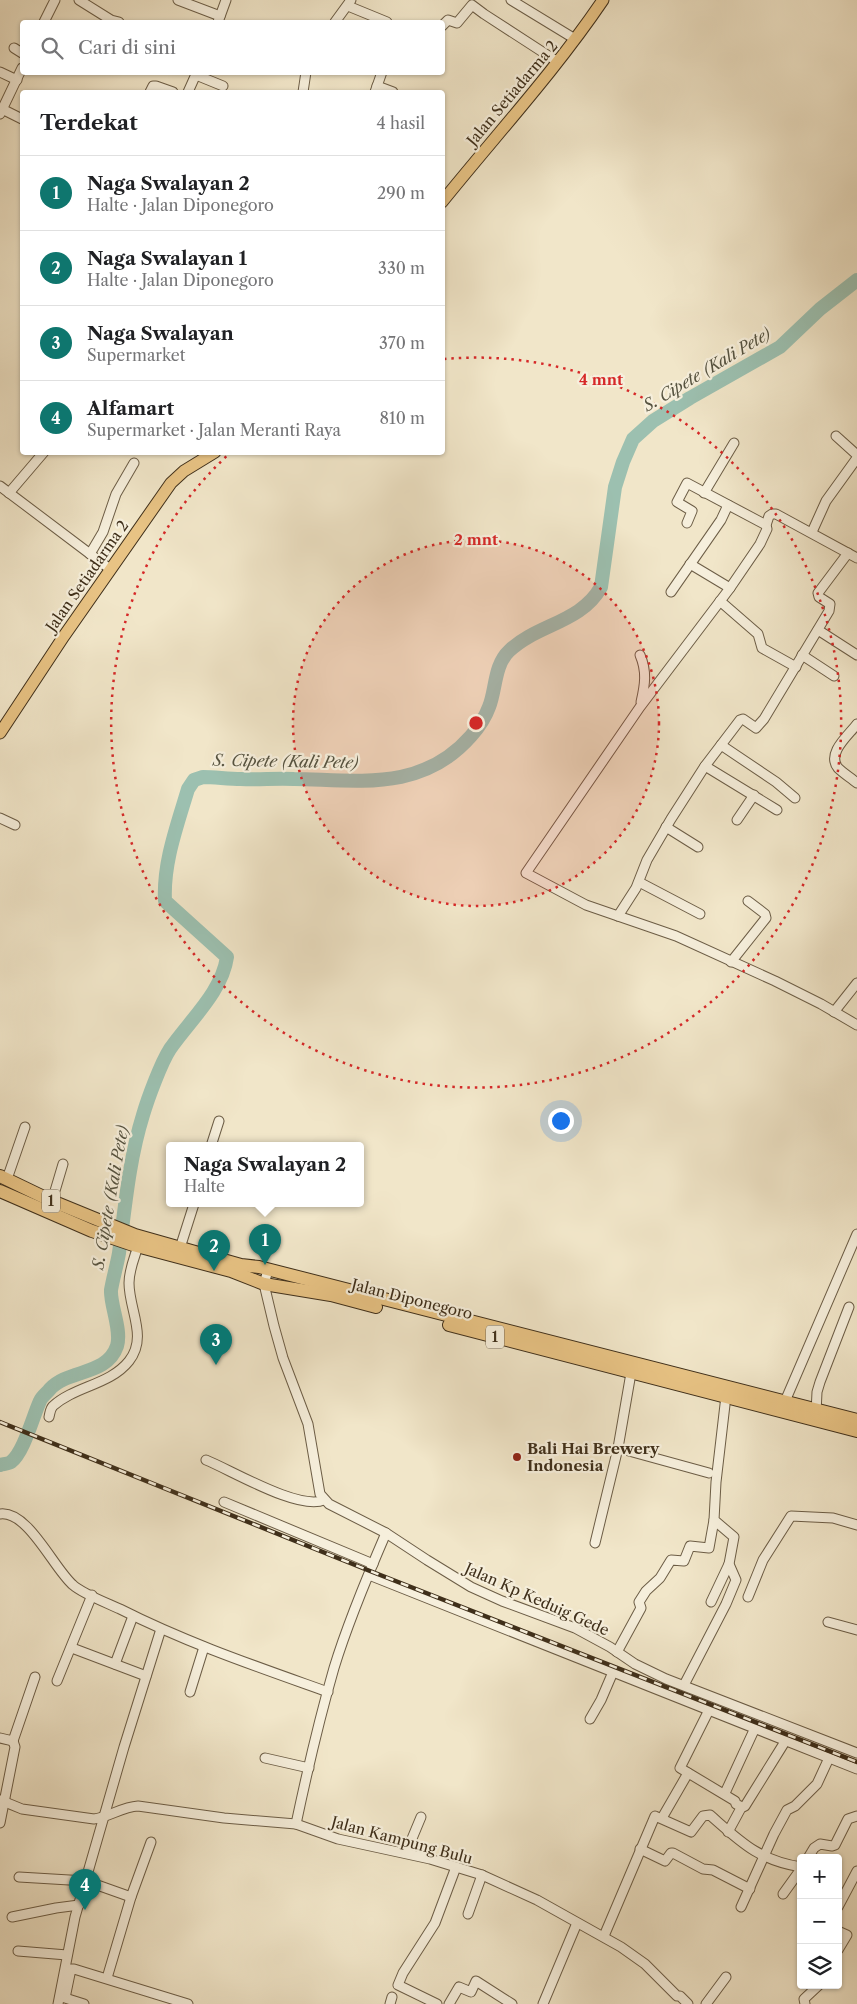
<!DOCTYPE html>
<html lang="id">
<head>
<meta charset="utf-8">
<style>
	:root { --surface:#fff; --page:#f2f2f2; --text:#202124; --muted:#757577; --line:#e0e0e0; --accent:#0f766e }
	body { margin:0; font-family:"Libre Caslon Text",serif; background:var(--page); color:var(--text) }
	.controls { position:absolute; right:15px; bottom:15px; display:grid; overflow:hidden; border-radius:5px; box-shadow:0 1px 4px #0004 }
	.controls button { width:45px; height:45px; display:grid; place-items:center; padding:0; border:0; border-bottom:1px solid var(--line); background:var(--surface); color:var(--text); font:25px sans-serif }
	.you { position:absolute; left:560px; top:1120px; width:18px; height:18px; margin:-12px; border:4px solid #fff; border-radius:50%; background:#1a73e8; box-shadow:0 0 0 8px #1a73e833 }
	.badge { display:grid; place-items:center; width:32px; height:32px; border-radius:50%; background:var(--accent); color:#fff; font-size:16px; font-weight:700 }
	.pin { position:absolute; translate:-50% -41px; filter:drop-shadow(0 1px 2px #0008) }
	.pin::after { content:''; position:absolute; top:26px; width:18px; height:15px; background:inherit; clip-path:polygon(0 0,100% 0,50% 100%) }
	.popup { position:absolute; left:166px; top:1142px; width:198px; height:65px; box-sizing:border-box; display:grid; place-content:center; border-radius:5px; background:var(--surface); filter:drop-shadow(0 1px 4px #0005); font-size:16px; white-space:nowrap; color:var(--muted) }
	.popup b { font-size:19px; color:var(--text) }
	.popup::after { content:''; position:absolute; left:50%; top:100%; margin-left:-10px; border:10px solid transparent; border-top-color:var(--surface) }
	.list { margin:0; padding:0; list-style:none }
	h2 { display:flex; justify-content:space-between; align-items:center; height:65px; margin:0; padding:0 20px; font-size:21px }
	h2 small { font-size:16px; font-weight:400; color:var(--muted) }
	.list li { display:grid; grid-template-columns:32px 1fr auto; gap:15px; align-items:center; box-sizing:border-box; height:75px; padding:0 20px; border-top:1px solid var(--line) }
	.list b { display:block; font-size:19px; white-space:nowrap }
	.list p { margin:0; font-size:16px; white-space:nowrap; color:var(--muted) }
	.list em { font-size:16px; font-style:normal; color:var(--muted) }
	.icon { flex:none; width:28px; height:28px; fill:none; stroke:currentColor; stroke-width:2; stroke-linecap:round; stroke-linejoin:round }
	.map { position:relative; flex:none; width:857px; height:2004px; overflow:hidden }
	.search { position:absolute; background:var(--surface); box-shadow:0 1px 4px #0004; left:20px; top:20px; width:425px; height:55px; display:flex; align-items:center; gap:12px; box-sizing:border-box; padding:0 18px; border-radius:5px; color:var(--muted); font-size:19px }
	.panel { position:absolute; background:var(--surface); box-shadow:0 1px 4px #0004; left:20px; top:90px; width:425px; height:365px; border-radius:5px }
	.map>svg:first-child { display:block }
</style>
</head>
<body>
<div class="map">
<svg width="857" height="2004" viewBox="0 0 857 2004">
	<rect width="100%" height="100%" fill="#f1e6c9"/>
	<filter id="stains"><feTurbulence type="fractalNoise" baseFrequency=".004" numOctaves="4"/><feColorMatrix values="0 0 0 0 .2 0 0 0 0 .09 0 0 0 0 .02 0 0 0 .5 -.17"/></filter>
	<radialGradient id="worn" r=".72"><stop offset=".6" stop-color="#630" stop-opacity="0"/><stop offset="1" stop-color="#630" stop-opacity=".3"/></radialGradient>
	<g fill="none" stroke-linecap="round" stroke-linejoin="round">
		<!-- river -->
		<path stroke="#9cc0b0" stroke-width="14" d="M0 1465C3 1464 8 1464 11 1462 24 1452 33 1416 40 1401 42 1396 47 1393 50 1389 68 1369 107 1376 117 1346 122 1330 110 1305 111 1290 113 1278 117 1265 119 1253 125 1207 129 1160 143 1115 148 1098 161 1063 170 1049 190 1020 222 992 227 957L165 901C163 863 177 826 188 789L194 780 203 777C215 777 228 779 241 779 258 780 276 778 294 779 359 780 422 792 471 736 478 728 485 718 489 707 496 690 494 665 509 651 537 624 581 623 601 587L615 487 623 462 633 439 653 421 690 398 780 347 820 309 857 280"/>
		<!-- minor casing -->
		<g stroke="#6c5d46" stroke-width="11">
			<g id="minor">
				<polyline points="79,0 111,20 119,22"/>
				<polyline points="178,0 220,16"/>
				<polyline points="511,0 575,39"/>
				<polyline points="348,6 387,22"/>
				<polyline points="44,22 55,0"/>
				<polyline points="218,22 226,0"/>
				<polyline points="335,22 351,0"/>
				<polyline points="442,26 448,20 457,23 472,5 484,14 558,62"/>
				<polyline points="14,48 22,53"/>
				<polyline points="0,72 17,80"/>
				<polyline points="196,75 223,86"/>
				<polyline points="377,86 393,92"/>
				<polyline points="150,92 153,86 156,86 173,92"/>
				<polyline points="188,92 197,72"/>
				<polyline points="303,92 306,72"/>
				<polyline points="375,92 382,72"/>
				<polyline points="2,109 22,119"/>
				<polyline points="0,114 22,68"/>
				<polyline points="836,436 857,455"/>
				<polyline points="0,486 110,569"/>
				<polyline points="9,493 44,452"/>
				<polyline points="704,493 734,443"/>
				<polyline points="687,523 692,511 677,502 687,483 766,525"/>
				<polyline points="812,532 826,501 857,458"/>
				<polyline points="90,554 103,532 116,494 134,463"/>
				<polyline points="857,558 776,514 772,514 769,516 766,525 767,529 760,544 730,588 640,707 526,873 586,905 676,936 775,981 821,1004 857,1025"/>
				<polyline points="690,564 730,588"/>
				<polyline points="671,592 721,520 728,505"/>
				<polyline points="720,601 758,634 762,648 796,667"/>
				<polyline points="818,630 857,655"/>
				<path d="M640 655C647 671 645 685 641 702"/>
				<polyline points="802,655 834,676"/>
				<path d="M857 724C849 735 826 753 838 768 843 773 851 778 857 783"/>
				<polyline points="721,745 776,782 795,798"/>
				<polyline points="705,766 777,810"/>
				<polyline points="0,818 15,825"/>
				<polyline points="737,820 754,795"/>
				<polyline points="666,827 698,847"/>
				<polyline points="639,882 700,914"/>
				<polyline points="618,916 636,888 647,860 671,819 705,766 740,720 743,719 756,728 764,719 829,611 830,604 819,597 818,593 848,553"/>
				<polyline points="731,962 766,918 765,914 748,901"/>
				<polyline points="834,1012 857,983"/>
				<polyline points="211,1146 219,1121"/>
				<polyline points="7,1179 25,1127"/>
				<polyline points="52,1201 63,1164"/>
				<polyline points="180,1248 194,1204"/>
				<polyline points="268,1270 264,1284 274,1326 283,1358 308,1424 320,1494 329,1504 386,1533 427,1560 471,1587 502,1601 575,1628 610,1647 635,1664 666,1679 857,1753"/>
				<polyline points="631,1373 618,1448 709,1473"/>
				<polyline points="783,1406 857,1234"/>
				<polyline points="816,1413 817,1392 820,1382 849,1307"/>
				<path d="M49 1417C50 1413 50 1409 53 1406 75 1386 110 1385 129 1361 148 1337 129 1310 129 1283 129 1270 134 1259 138 1246"/>
				<path d="M206 1460C231 1470 299 1511 324 1500"/>
				<polyline points="224,1502 373,1564"/>
				<path d="M0 1514C28 1510 54 1569 73 1585 83 1594 107 1603 120 1609 187 1643 258 1667 328 1692"/>
				<polyline points="595,1543 618,1448"/>
				<polyline points="369,1575 857,1769"/>
				<polyline points="748,1597 763,1560 791,1516 833,1518 857,1525"/>
				<polyline points="711,1602 729,1564"/>
				<polyline points="828,1622 857,1630"/>
				<polyline points="72,1648 146,1676"/>
				<polyline points="617,1652 641,1608 639,1602 646,1591 660,1578 671,1560 684,1561 690,1546 709,1548 714,1520"/>
				<polyline points="115,1664 133,1616"/>
				<polyline points="57,1681 92,1595"/>
				<polyline points="684,1685 726,1604 736,1580 729,1564 734,1537 714,1520 716,1482 726,1396"/>
				<polyline points="190,1692 204,1647"/>
				<polyline points="709,1710 680,1768 735,1801 736,1804 742,1807"/>
				<polyline points="590,1719 601,1700 613,1672"/>
				<polyline points="0,1738 13,1741"/>
				<polyline points="13,1741 35,1677"/>
				<polyline points="265,1758 309,1768"/>
				<polyline points="725,1793 755,1728"/>
				<path d="M0 1800 22 1809 94 1819C109 1817 122 1807 138 1806L224 1818 296 1824 338 1839 430 1859 482 1875 537 1900 621 1947 645 1964 677 1996H680L688 2004"/>
				<polyline points="662,1818 688,1773"/>
				<polyline points="0,1823 15,1747 13,1741"/>
				<path d="M296 1824C307 1772 319 1720 334 1668 348 1622 367 1577 386 1533"/>
				<polyline points="728,1832 741,1808 745,1806 786,1740"/>
				<polyline points="640,1849 665,1861 671,1853 673,1853 703,1869 713,1870 750,1889"/>
				<polyline points="406,1853 421,1817"/>
				<polyline points="808,1858 814,1848 820,1844 832,1846 835,1845 848,1819 857,1816"/>
				<polyline points="19,1877 86,1881 131,1897"/>
				<polyline points="783,1894 801,1869"/>
				<polyline points="741,1907 774,1834 787,1810 795,1806 817,1784 829,1758"/>
				<polyline points="838,1907 857,1871"/>
				<polyline points="468,1914 482,1875"/>
				<polyline points="12,1917 56,1908 79,1905"/>
				<polyline points="838,1931 847,1935 838,1950"/>
				<path d="M604 1936 655 1816 691 1832 703 1816 710 1815C741 1842 758 1860 801 1867"/>
				<polyline points="18,1951 67,1955"/>
				<polyline points="107,1978 131,1897 151,1842"/>
				<polyline points="58,2004 75,1917 124,1747 161,1629"/>
				<polyline points="84,2004 65,1998 71,1969 74,1969 188,2004"/>
				<polyline points="390,2004 392,1997"/>
				<polyline points="437,2004 398,1985 403,1973 435,1923 456,1867"/>
				<polyline points="449,2004 459,1987 471,1992 476,1981 512,2004"/>
				<polyline points="543,2004 577,1923"/>
				<polyline points="706,2004 726,1977"/>
				<polyline points="805,2004 804,1999 819,1985"/>
			</g>
		</g>
		<!-- major casing -->
		<g stroke="#3f2f1a" stroke-width="13">
			<g id="major">
				<path d="M442 202C496 135 555 71 603 0"/>
				<polyline points="0,733 64,636 171,483 184,471 215,452"/>
			</g>
		</g>
		<!-- highway casing -->
		<g stroke="#3f2f1a" stroke-width="14">
			<g id="highway">
				<polyline points="0,1176 52,1201 135,1235 241,1265 259,1267 857,1420"/>
				<polyline points="0,1191 92,1231 133,1245 231,1271 264,1284 331,1295 376,1307"/>
				<polyline points="449,1325 857,1431"/>
			</g>
		</g>
		<!-- minor -->
		<use href="#minor" stroke="#f6efdc" stroke-width="9"/>
		<!-- major -->
		<use href="#major" stroke="#e8c384" stroke-width="11"/>
		<!-- highway -->
		<use href="#highway" stroke="#e8c384" stroke-width="12"/>
		<!-- rail casing -->
		<g stroke="#3f2f1a" stroke-width="4.5">
			<polyline id="rail" points="0,1422 370,1571 857,1762"/>
		</g>
		<!-- rail -->
		<use href="#rail" stroke="#f6efdc" stroke-width="2.5" stroke-dasharray="8" stroke-linecap="butt"/>
	</g>
	<!-- distance rings -->
	<circle cx="476" cy="723" r="183" fill="#d62828" fill-opacity=".12"/>
	<g fill="none" stroke="#d62828" stroke-width="2.5" stroke-dasharray="2.5 5">
		<circle cx="476" cy="723" r="183"/>
		<path d="M444 359A365 365 0 1 1 229 454"/>
	</g>
	<!-- markers -->
	<circle fill="#8f2418" stroke="#f6efdc" stroke-width="2" cx="517" cy="1457" r="5"/>
	<g text-anchor="middle" dominant-baseline="central" stroke-width="4.5" stroke-linejoin="round" paint-order="stroke">
		<!-- shield labels -->
		<g fill="#f6efdc" stroke="#766954" stroke-width="1">
			<rect x="42" y="1189.5" width="18" height="23" rx="4"/>
			<rect x="486" y="1325.5" width="18" height="23" rx="4"/>
		</g>
		<g font-size="14" font-weight="bold" fill="#3f2f1a">
			<text x="51" y="1201">1</text>
			<text x="495" y="1337">1</text>
		</g>
		<!-- street labels -->
		<g font-size="15" fill="#3f2f1a" stroke="#f6efdc">
			<text transform="translate(512 93) rotate(-50)">Jalan Setiadarma 2</text>
			<text transform="translate(87 576) rotate(-55)">Jalan Setiadarma 2</text>
			<text transform="translate(412 1299) rotate(14)">Jalan Diponegoro</text>
			<text transform="translate(537 1599) rotate(24)">Jalan Kp Keduig Gede</text>
			<text transform="translate(402 1840) rotate(15)">Jalan Kampung Bulu</text>
		</g>
		<!-- poi labels -->
		<g font-size="15" font-weight="bold" fill="#3f2f1a" stroke="#f6efdc" text-anchor="start">
			<text x="527" y="1448">Bali Hai Brewery<tspan x="527" dy="17">Indonesia</tspan></text>
		</g>
		<!-- water labels -->
		<g font-size="16" font-style="italic" fill="#565340" stroke="#f6efdc">
			<text transform="translate(707 369) rotate(-31)">S. Cipete (Kali Pete)</text>
			<text transform="translate(286 761) rotate(1)">S. Cipete (Kali Pete)</text>
			<text transform="translate(110 1197) rotate(-80)">S. Cipete (Kali Pete)</text>
		</g>
	</g>
	<circle cx="476" cy="723" r="8" fill="#d62828" stroke="#f6efdc" stroke-width="2.5"/>
	<g font-size="15" text-anchor="middle" font-weight="bold" fill="#d62828" stroke="#f6efdc" stroke-width="4.5" stroke-linejoin="round" paint-order="stroke">
		<text x="601" y="385">4 mnt</text>
		<text x="476" y="545">2 mnt</text>
	</g>
	<rect width="100%" height="100%" filter="url(#stains)"/>
	<rect width="100%" height="100%" fill="url(#worn)"/>
</svg>
<div class="controls">
<button>+</button>
<button>−</button>
<button><svg class="icon" aria-label="layers" viewBox="0 0 24 24"><path d="M12 4l9 5-9 5-9-5zM3 14l9 5 9-5"/></svg></button>
</div>
<div class="you"></div>
<div class="pin badge" style="left:265px;top:1265px">1</div>
<div class="popup"><b>Naga Swalayan 2</b>Halte</div>
<div class="pin badge" style="left:214px;top:1271px">2</div>
<div class="pin badge" style="left:216px;top:1365px">3</div>
<div class="pin badge" style="left:85px;top:1910px">4</div>
<div class="search"><svg class="icon" aria-label="search" viewBox="0 0 24 24"><circle cx="10" cy="10" r="6"/><path d="M15 15l6 6"/></svg>Cari di sini</div>
<section class="panel">
<h2>Terdekat<small>4 hasil</small></h2>
<ul class="list">
<li><span class="badge">1</span><div><b>Naga Swalayan 2</b><p>Halte · Jalan Diponegoro</p></div><em>290 m</em></li>
<li><span class="badge">2</span><div><b>Naga Swalayan 1</b><p>Halte · Jalan Diponegoro</p></div><em>330 m</em></li>
<li><span class="badge">3</span><div><b>Naga Swalayan</b><p>Supermarket</p></div><em>370 m</em></li>
<li><span class="badge">4</span><div><b>Alfamart</b><p>Supermarket · Jalan Meranti Raya</p></div><em>810 m</em></li>
</ul>
</section>
</div>
</body>
</html>
